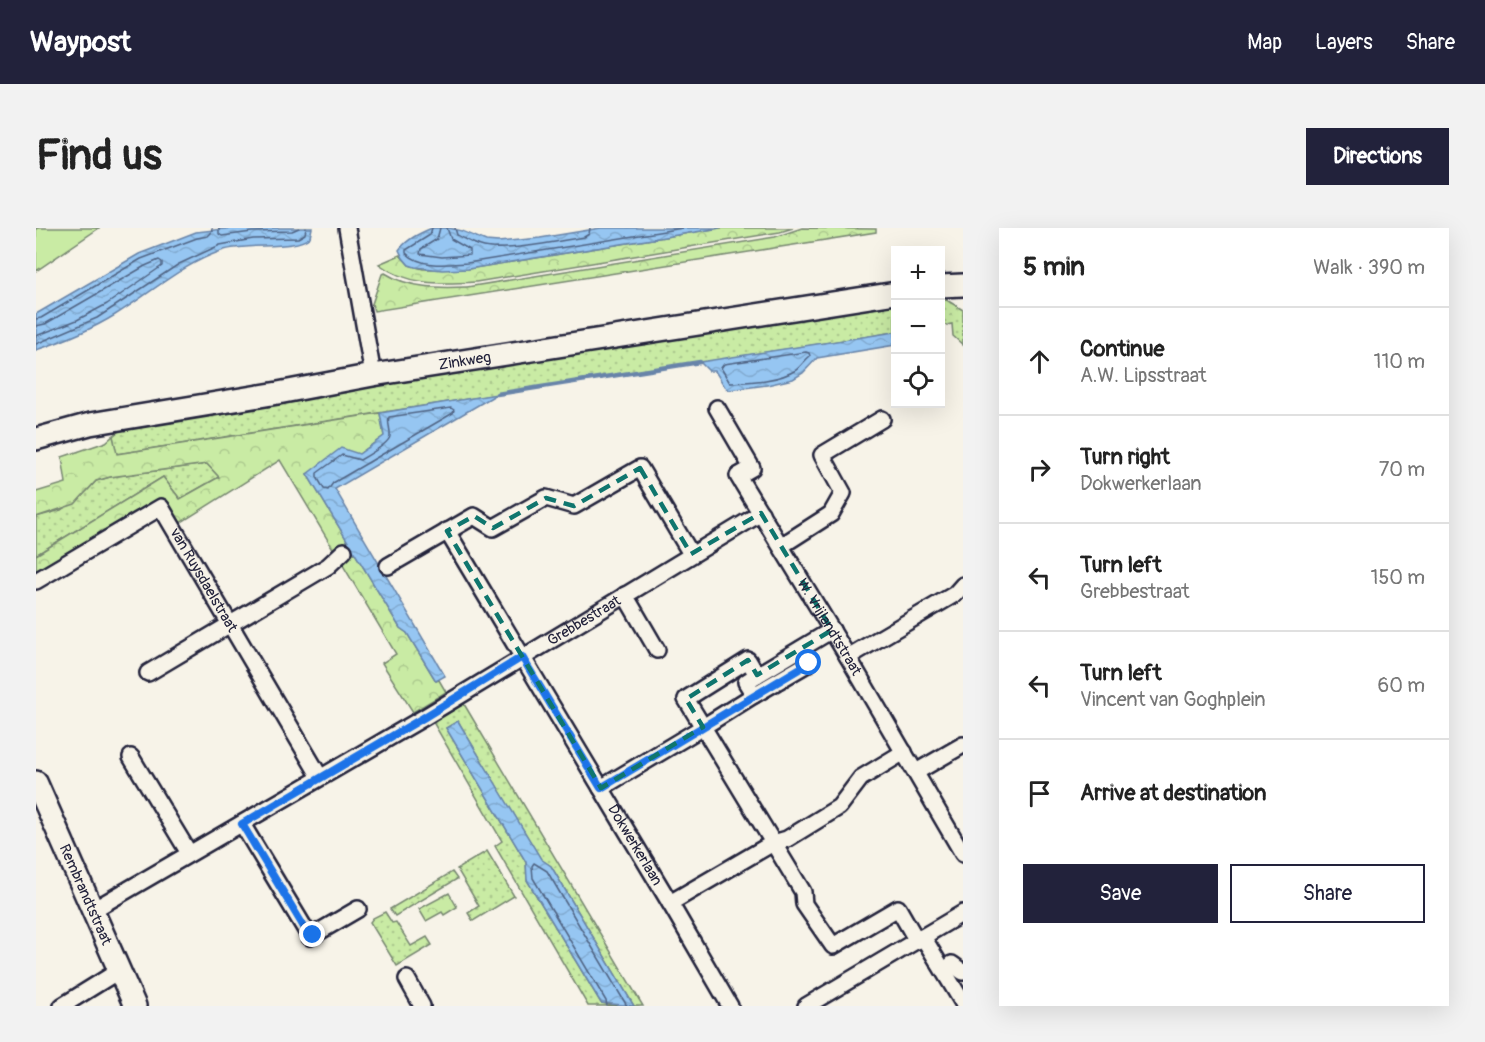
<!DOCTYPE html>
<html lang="en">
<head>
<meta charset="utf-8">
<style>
	:root { --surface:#fff; --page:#f2f2f2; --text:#222; --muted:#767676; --line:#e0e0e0; --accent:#22223b }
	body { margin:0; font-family:Pangolin,sans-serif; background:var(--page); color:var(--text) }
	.controls { position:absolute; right:18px; top:18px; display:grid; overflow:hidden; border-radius:0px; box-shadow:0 6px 24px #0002 }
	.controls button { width:54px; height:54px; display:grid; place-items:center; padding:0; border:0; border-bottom:2px solid var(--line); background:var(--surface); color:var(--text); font:30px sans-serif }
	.stop { position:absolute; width:18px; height:18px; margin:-14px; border:4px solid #1a73e8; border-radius:50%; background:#fff }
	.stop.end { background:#1a73e8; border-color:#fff; box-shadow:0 2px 6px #0008 }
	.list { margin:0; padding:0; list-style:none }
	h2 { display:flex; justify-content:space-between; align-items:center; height:78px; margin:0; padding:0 24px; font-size:26px }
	h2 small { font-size:20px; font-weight:400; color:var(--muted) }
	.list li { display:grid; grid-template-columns:39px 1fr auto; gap:18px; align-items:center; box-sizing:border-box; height:108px; padding:0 24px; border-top:2px solid var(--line) }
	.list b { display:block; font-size:22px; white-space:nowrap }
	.list p { margin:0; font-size:20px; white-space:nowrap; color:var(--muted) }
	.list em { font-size:20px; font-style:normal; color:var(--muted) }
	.actions { display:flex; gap:12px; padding:18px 24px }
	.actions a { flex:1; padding:14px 0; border:2px solid var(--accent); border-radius:0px; text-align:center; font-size:21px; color:var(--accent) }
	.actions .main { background:var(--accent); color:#fff }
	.icon { flex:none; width:33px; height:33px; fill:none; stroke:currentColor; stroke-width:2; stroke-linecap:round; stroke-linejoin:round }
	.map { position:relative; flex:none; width:927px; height:778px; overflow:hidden; border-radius:0px }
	header { display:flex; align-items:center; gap:36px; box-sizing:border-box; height:84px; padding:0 30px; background:var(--accent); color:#fff }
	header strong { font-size:28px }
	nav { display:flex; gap:33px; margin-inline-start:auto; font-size:21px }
	.intro { display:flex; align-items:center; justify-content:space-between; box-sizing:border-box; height:144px; padding:0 36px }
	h1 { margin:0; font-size:42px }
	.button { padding:15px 27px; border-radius:0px; background:var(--accent); color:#fff; font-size:21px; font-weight:700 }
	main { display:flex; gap:36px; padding:0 36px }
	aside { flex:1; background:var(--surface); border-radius:0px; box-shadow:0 6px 24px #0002 }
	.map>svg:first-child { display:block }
</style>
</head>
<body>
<header>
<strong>Waypost</strong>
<nav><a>Map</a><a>Layers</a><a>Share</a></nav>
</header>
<div class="intro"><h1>Find us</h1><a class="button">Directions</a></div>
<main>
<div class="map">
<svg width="927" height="778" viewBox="0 0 927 778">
	<defs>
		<pattern id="grass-dots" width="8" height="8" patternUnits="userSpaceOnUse" patternTransform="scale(1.5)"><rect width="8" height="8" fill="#c9eba4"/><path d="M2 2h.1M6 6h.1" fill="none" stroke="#acc98e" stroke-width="1.8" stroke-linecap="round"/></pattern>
		<pattern id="forest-crowns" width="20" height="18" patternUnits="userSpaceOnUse" patternTransform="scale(1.5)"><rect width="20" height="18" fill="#c9eba4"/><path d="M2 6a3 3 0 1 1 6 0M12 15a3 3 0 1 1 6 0" fill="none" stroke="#acc98e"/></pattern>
		<pattern id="water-waves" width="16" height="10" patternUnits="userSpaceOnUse" patternTransform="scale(1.5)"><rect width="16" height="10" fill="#96c6f2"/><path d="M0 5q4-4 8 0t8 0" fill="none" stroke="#81aad0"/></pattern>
	</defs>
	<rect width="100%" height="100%" fill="#f7f3e8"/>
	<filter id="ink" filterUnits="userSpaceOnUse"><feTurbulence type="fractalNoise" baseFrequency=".0167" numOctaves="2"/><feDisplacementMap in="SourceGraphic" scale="12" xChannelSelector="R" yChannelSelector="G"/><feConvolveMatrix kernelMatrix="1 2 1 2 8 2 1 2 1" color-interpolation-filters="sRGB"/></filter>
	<g filter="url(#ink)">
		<!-- grass -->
		<g fill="url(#grass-dots)" stroke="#768670" stroke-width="1.5">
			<polygon points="904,68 927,82 927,117 917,108 916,96 905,98"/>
			<polygon points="859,73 859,104 80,226 77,208 88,199 570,118"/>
			<polygon points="171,236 183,249 144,271 127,249 0,327 0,289 25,282 51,263 60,253 74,249"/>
			<polygon points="428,476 607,778 598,778 515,638 505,632 422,493 410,500 490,634 491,652 565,775 582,778 552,778 459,618 466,613 397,494"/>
			<polygon points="451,623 478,668 437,693 432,685 443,678 421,641"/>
			<polygon points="416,644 421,651 359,688 354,681"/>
			<polygon points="349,684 356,695 360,694 375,718 391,709 396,717 361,738 334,694 337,690"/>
		</g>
		<!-- forest -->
		<g fill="url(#forest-crowns)" stroke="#768670" stroke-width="1.5">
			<path d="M684 0H757L744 4 440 54C405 56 372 58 343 36L364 27 373 37 387 41H432Z"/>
			<path d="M766 0 840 1V4L338 83 336 76 346 46 349 45C374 61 402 60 431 59L739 9Z"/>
			<polygon points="344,185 348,208 323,226 271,246 364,400 371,405 400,453 403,452 410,464 377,484 346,435 360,426 244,232 141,297 125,270 0,343 0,327 127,249 144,271 183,249 171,236 74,249 60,253 39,276 0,289 0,264 30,255 26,229 70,214 77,208 81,226"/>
			<polygon points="413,665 421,679 408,687 406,684 390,693 383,681"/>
		</g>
		<!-- pitch -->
		<polygon fill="#c9eba4" stroke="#768670" stroke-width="1.5" points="0,0 63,0 0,43"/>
		<!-- water -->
		<g fill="url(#water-waves)" stroke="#6884a9" stroke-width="1.5">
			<path d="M197 0H276L274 9C259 23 210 14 185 23 145 37 115 65 79 87 55 102 27 113 0 122V86L103 26 160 4Z"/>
			<path d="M396 0H413L426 3 450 13 462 14 504 10 565 0H684L432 41 406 42 379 39 373 37 367 30 363 22C371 11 384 5 396 0Z"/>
			<polygon points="859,104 859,117 781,130 767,145 757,151 731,157 693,162 689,159 679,143 673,143 664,134"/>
			<polygon points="461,166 299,261 409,448 400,453 371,405 364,400 271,246 305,220 323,226 348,208 344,185"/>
			<polygon points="422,493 505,631 515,638 598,778 565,775 491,652 490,634 410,500"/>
		</g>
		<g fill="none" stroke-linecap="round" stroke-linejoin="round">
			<!-- shore -->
			<g stroke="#506484" stroke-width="1.5">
				<polyline points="183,0 183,6 186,8 216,4 256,3 263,0"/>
				<path d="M396 0 394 7 370 22V25C385 40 412 36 431 35L647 0"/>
				<polyline points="404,0 401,11 385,21 384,26 406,29 434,27 434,22 415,11 411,0"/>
				<path d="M419 0 421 7C430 12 439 17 448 19 471 24 523 13 548 9L553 6 554 0"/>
				<polyline points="0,91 5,90 105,31 161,10 172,8 175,5 176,0"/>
				<polyline points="0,98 9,96 109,38 123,32 126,34 126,38 71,76 41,92 0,108"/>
				<polyline points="0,116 61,90 143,36 184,17 217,11 262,10 269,6 270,0"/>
				<path d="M770 124 773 125 774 128C769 132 765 138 760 142 743 153 715 154 694 155L685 140 688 136Z"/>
				<path d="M415 180 418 182 417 185 297 255 292 262 288 261 281 249V245L306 227 324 232C331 228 354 215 354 208 355 201 351 196 353 189Z"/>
				<polyline points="571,778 570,773 497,650 496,638 498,635 511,643 591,778"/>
			</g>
			<!-- stream -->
			<polyline stroke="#6884a9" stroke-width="4.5" points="461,166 664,134"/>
			<!-- street casing -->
			<g stroke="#22223b" stroke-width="20">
				<g id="street">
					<polyline points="311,0 337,147"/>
					<path id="s1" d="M681 180 716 240 702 248 812 429 927 626"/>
					<path id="s2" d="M411 303 634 675 694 778"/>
					<polyline points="745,318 795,286 807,265 786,227 846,191"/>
					<polyline points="352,338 438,288 457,300 510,270 538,278 604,240 655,326"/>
					<path id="s3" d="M0 353 125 279 284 549"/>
					<polyline points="589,367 621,422"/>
					<polyline points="812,429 919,366 927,357"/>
					<polyline points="112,445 292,338 308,323"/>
					<polyline points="721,447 710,454 718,467 667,499 767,664 768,676 797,718 862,680 881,713"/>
					<polyline points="718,467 773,435 765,421"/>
					<polyline points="95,529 153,625"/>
					<polyline points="880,544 927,517"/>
					<polyline points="565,560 667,499 650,471 712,432 721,447 796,402"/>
					<polyline points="206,596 274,709 322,681"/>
					<polyline points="634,675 737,615 751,611 803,579 825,550 868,524"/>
					<path id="s4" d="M57 682 387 490 725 285"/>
					<polyline points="887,709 927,775"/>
					<polyline points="916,736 927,744"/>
					<polyline points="371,751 386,778"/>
					<polyline points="26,778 84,742"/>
					<polyline points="770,778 927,685"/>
				</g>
			</g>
			<!-- secondary casing -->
			<g stroke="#22223b" stroke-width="26">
				<g id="secondary">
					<polyline points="904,58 927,57"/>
					<path id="s5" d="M0 211 54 196 242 165 337 147 860 65"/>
					<path id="s6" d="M0 554 99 778"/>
				</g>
			</g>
			<!-- street -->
			<use href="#street" stroke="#f7f3e8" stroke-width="15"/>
			<!-- secondary -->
			<use href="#secondary" stroke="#f7f3e8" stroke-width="21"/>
		</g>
	</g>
	<g fill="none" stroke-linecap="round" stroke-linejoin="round" filter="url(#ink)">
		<!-- route -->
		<polyline stroke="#1a73e8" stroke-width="8" points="277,707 274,709 206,596 387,490 486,429 565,560 773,435"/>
	</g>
	<!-- marked area -->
	<path fill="none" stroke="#0f766e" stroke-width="4.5" stroke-dasharray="12 8" stroke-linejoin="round" d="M604 240 655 326 725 285 796 402 721 447 712 432 650 471 667 499 565 560 411 303 438 288 457 300 510 270 538 278Z"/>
	<g text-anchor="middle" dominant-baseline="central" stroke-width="4.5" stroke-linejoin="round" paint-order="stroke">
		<!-- street labels -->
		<g font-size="15" fill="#22223b" stroke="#f7f3e8">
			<text stroke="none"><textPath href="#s5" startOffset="436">Zinkweg</textPath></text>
			<text stroke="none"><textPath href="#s3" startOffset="230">van Ruysdaelstraat</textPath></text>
			<text stroke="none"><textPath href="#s4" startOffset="570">Grebbestraat</textPath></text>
			<text stroke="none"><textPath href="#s1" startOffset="262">W. Vrijlandtstraat</textPath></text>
			<text stroke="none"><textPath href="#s2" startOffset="366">Dokwerkerlaan</textPath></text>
			<text stroke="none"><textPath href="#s6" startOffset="123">Rembrandtstraat</textPath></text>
		</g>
	</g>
</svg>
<div class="controls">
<button>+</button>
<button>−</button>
<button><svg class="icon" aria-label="locate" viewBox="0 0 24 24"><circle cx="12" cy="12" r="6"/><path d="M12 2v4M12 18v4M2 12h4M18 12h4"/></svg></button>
</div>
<div class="stop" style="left:773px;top:435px"></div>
<div class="stop end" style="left:277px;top:707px"></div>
</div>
<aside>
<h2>5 min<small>Walk · 390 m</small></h2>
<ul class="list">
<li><svg class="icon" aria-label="ahead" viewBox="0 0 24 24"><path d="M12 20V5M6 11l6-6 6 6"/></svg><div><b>Continue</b><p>A.W. Lipsstraat</p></div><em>110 m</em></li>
<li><svg class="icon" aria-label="right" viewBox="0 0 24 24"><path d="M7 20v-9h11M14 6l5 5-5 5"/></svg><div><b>Turn right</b><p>Dokwerkerlaan</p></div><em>70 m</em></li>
<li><svg class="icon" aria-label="left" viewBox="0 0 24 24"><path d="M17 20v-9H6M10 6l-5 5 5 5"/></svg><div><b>Turn left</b><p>Grebbestraat</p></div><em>150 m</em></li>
<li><svg class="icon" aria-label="left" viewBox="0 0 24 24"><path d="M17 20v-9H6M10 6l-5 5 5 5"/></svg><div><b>Turn left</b><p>Vincent van Goghplein</p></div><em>60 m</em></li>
<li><svg class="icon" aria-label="arrive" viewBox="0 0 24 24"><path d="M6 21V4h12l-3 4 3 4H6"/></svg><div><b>Arrive at destination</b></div></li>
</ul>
<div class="actions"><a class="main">Save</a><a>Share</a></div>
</aside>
</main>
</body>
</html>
